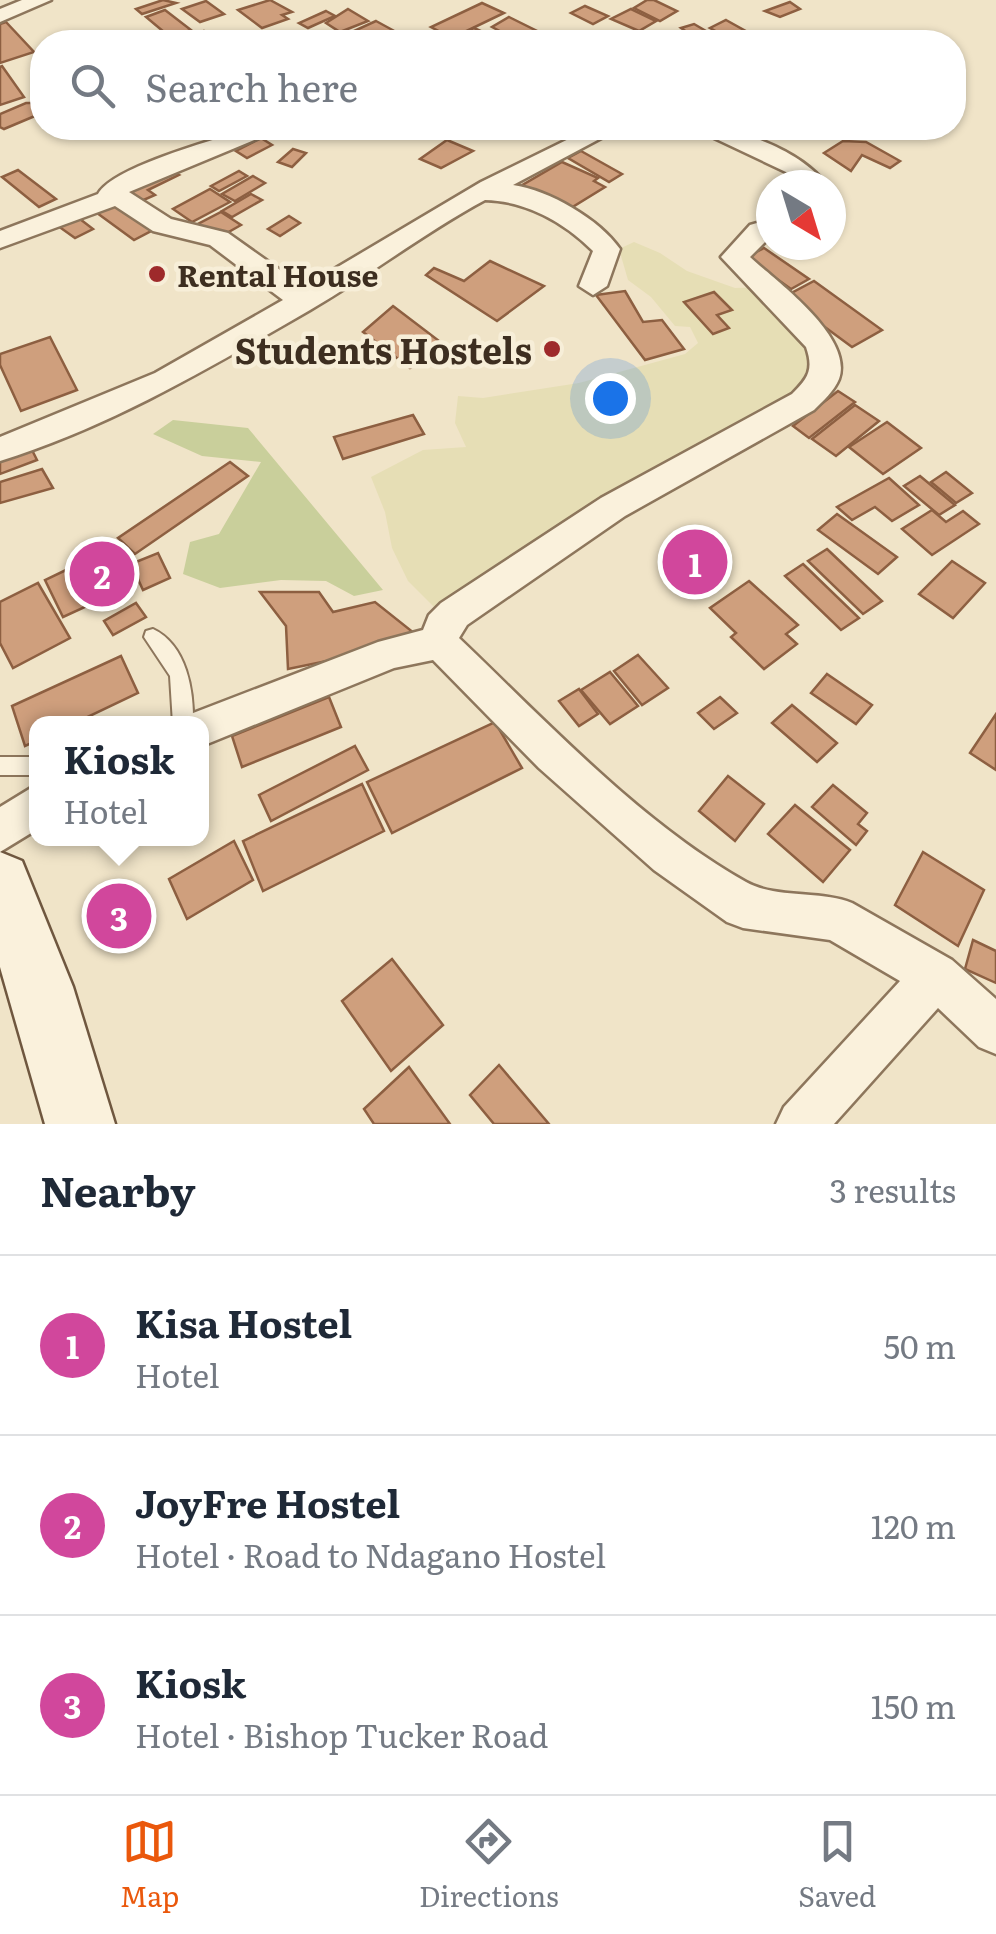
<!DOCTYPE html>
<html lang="en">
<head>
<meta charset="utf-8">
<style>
	:root { --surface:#fff; --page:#f6f6f7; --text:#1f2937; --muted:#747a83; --line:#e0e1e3; --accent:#ea580c }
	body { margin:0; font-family:Literata,serif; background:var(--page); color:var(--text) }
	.compass { position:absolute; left:756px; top:170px; width:90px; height:90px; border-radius:50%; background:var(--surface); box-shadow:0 2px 8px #0004; rotate:142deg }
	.you { position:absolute; left:610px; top:398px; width:35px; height:35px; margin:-25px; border:8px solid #fff; border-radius:50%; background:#1a73e8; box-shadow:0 0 0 15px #1a73e833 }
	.badge { display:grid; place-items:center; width:65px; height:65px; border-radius:50%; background:var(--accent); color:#fff; font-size:32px; font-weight:700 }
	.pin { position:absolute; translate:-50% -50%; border:5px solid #fff; box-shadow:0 2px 10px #0006 }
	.popup { position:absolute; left:29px; top:716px; width:180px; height:130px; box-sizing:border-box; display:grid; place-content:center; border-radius:20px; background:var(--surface); filter:drop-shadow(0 2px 8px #0005); font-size:32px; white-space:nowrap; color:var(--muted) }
	.popup b { font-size:38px; color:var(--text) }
	.popup::after { content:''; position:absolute; left:50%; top:100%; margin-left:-20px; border:20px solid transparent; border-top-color:var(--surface) }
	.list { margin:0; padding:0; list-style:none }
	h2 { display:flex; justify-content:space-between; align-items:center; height:130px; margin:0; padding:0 40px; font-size:42px }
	h2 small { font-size:32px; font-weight:400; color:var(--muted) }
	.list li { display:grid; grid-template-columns:65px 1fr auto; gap:30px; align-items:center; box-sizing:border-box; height:180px; padding:0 40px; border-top:2px solid var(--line) }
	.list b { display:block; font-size:38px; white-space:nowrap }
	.list p { margin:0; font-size:32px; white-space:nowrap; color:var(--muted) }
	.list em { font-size:32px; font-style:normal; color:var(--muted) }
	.icon { flex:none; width:55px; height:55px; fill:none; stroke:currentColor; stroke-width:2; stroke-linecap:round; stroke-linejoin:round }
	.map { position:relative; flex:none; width:996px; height:1124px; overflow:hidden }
	.search { position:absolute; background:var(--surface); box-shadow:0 2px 8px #0004; left:30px; right:30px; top:30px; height:110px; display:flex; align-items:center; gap:25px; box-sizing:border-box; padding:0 35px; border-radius:40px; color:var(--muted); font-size:38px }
	.sheet { height:670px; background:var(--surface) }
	nav { display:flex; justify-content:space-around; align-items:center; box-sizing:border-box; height:140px; border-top:2px solid var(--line); background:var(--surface); font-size:28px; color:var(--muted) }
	nav a { display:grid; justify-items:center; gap:5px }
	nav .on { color:var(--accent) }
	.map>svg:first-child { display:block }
</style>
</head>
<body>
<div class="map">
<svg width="996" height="1124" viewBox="0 0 996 1124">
	<rect width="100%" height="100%" fill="#f0e4c8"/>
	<!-- farmland -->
	<polygon fill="#e6deb5" points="634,242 660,253 687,271 735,288 767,287 811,347 809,386 439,612 408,581 392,548 385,512 371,477 423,450 466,447 455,423 458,396 483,398 579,383 685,354 698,343 690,327 675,326 651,297 628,280 619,249"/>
	<!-- green -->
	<polygon fill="#c9cf9b" points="173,420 248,428 383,590 354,596 326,581 281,580 220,588 183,574 190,542 219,534 261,462 202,456 153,434"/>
	<!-- building -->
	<g fill="#cf9f7d" stroke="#8d5f41" stroke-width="2.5">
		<polygon points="163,0 176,3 142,14 136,9"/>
		<polygon points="270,0 292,12 282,15 288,19 262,28 238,10"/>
		<polygon points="647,0 654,0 677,11 660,21 634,8"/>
		<polygon points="206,1 224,14 200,22 182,9"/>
		<polygon points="790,2 800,9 780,17 765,11"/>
		<polygon points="482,3 504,13 452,38 431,27"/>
		<polygon points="585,6 608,16 593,24 571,13"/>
		<polygon points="348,9 368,21 340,32 326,23"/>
		<polygon points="631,9 656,21 639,31 611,19"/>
		<polygon points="165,10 191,30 170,37 146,17"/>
		<polygon points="326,11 335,16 308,28 299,23"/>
		<polygon points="509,17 537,31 517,40 492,27"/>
		<polygon points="726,20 751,34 732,40 710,28"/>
		<polygon points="376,21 398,33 377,42 358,42 345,35"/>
		<polygon points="6,22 34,52 0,63 0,24"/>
		<polygon points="694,24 713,35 700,41 681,28"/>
		<polygon points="474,28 496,38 487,42 447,42"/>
		<polygon points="204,31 217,39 176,42"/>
		<polygon points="2,66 24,97 0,105 0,67"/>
		<polygon points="26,103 38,103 42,113 4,129 0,127 0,114"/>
		<polygon points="261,138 272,145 247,158 236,151"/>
		<polygon points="447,140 473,151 441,168 420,159"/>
		<polygon points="843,141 866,142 900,161 890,168 862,155 851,171 824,153"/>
		<polygon points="293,149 306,153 292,167 278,162"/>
		<polygon points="581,151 622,174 609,182 568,158"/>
		<polygon points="562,162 598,178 594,181 605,187 566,211 519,187"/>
		<polygon points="169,169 179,175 148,190 155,195 139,202 124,190"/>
		<polygon points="18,170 56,199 39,207 2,177"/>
		<polygon points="239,171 247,176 219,191 211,186"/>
		<polygon points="253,176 265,183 235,201 222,194"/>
		<polygon points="210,189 230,202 192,222 173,209"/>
		<polygon points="251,194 262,200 232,217 222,211"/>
		<polygon points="116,204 153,230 134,240 97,213"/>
		<polygon points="221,212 241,225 218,238 198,224"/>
		<polygon points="76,216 93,229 75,238 58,226"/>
		<polygon points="289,216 300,223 280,236 268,229"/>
		<polygon points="764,248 809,279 791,289 746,257"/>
		<polygon points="490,261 544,286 497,321 426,275 434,268 464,281"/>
		<polygon points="814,281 882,330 852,347 784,297"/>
		<polygon points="625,291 643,322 662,320 684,349 645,360 596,295"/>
		<polygon points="714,292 732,310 717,315 729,328 713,334 684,302"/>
		<polygon points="393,306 447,347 410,368 363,332"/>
		<polygon points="50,337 77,390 21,411 0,365 0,354"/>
		<polygon points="838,391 855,402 809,438 793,426"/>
		<polygon points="855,405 879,421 836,456 812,439"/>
		<polygon points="413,415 424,434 343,459 334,437"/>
		<polygon points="887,422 921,448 883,474 849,447"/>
		<polygon points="31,448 37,460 0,474 0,460"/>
		<polygon points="230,462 248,476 135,554 118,538"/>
		<polygon points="42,469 53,488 0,503 0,482"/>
		<polygon points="946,472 972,493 956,503 931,482"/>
		<polygon points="920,476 955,505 939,515 904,486"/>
		<polygon points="889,478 919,505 892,521 875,507 852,520 837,507"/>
		<polygon points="932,510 946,522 963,511 979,524 932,555 902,529"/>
		<polygon points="837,514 897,557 878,574 818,530"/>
		<polygon points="112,546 133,585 92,604 72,564"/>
		<polygon points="827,549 882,601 863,614 808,561"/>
		<polygon points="158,553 170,578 143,590 131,564"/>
		<polygon points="952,561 985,583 953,618 919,594"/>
		<polygon points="803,564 859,618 841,630 785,576"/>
		<polygon points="66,570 85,607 63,617 45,580"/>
		<polygon points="749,581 798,625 786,634 797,644 764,669 731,637 736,633 710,608"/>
		<polygon points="38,583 70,638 13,668 0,643 0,602"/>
		<polygon points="260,592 319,592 333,612 375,602 424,641 288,669 286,626"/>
		<polygon points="136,603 146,617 113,635 104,621"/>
		<polygon points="638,655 668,688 642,705 614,671"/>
		<polygon points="121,656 138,693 73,724 36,724 36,741 25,746 12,706"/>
		<polygon points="610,672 638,706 610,724 581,690"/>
		<polygon points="827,674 872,705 856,724 811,693"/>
		<polygon points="579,689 598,714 579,726 559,701"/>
		<polygon points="329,697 341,727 242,767 232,736"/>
		<polygon points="720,697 737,713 714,729 698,713"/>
		<polygon points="792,705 837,743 817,762 772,723"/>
		<polygon points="996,714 996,770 970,753"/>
		<polygon points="495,722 522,768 392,833 367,782"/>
		<polygon points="355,746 368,770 271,821 259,795"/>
		<polygon points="728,776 764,804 735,841 699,811"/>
		<polygon points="362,784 384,831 263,891 243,841"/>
		<polygon points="833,785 867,813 858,824 867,831 856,845 812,807"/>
		<polygon points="795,805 850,850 823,882 768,834"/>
		<polygon points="234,841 253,880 187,919 169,879"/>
		<polygon points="923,852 984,890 958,946 895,905"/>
		<polygon points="973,940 996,951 996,983 965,969"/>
		<polygon points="392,959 443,1025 391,1071 342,1001"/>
		<polygon points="499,1065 549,1124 494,1124 470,1095"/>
		<polygon points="409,1067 450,1124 374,1124 364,1109"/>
	</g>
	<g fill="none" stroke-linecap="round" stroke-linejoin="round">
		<!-- service casing -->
		<g stroke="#8d765c" stroke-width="4">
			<g id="service">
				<path d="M153 629C187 645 194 691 193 724H173L170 676 144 637 146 631Z"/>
				<rect x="0" y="757" width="36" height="18"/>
			</g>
		</g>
		<!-- minor casing -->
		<g stroke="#8d765c" stroke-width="5">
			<g id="minor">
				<polygon points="22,0 51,0 0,22 0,9"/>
				<path d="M250 128H283L129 192 171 219 228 233 304 287 481 182 591 128H620L513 185C549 190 599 219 620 249L607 286 593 295 579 286 593 251C564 222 526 201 485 200 425 232 369 276 310 310 209 368 112 426 0 461V437L155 373 283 300 210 245 153 231 115 206 0 248V231L98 194C114 166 216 140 250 128Z"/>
				<path d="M693 128C736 125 800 150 827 185H799L786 172Z"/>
				<path d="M771 219V236L750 257C777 282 854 337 839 379 834 391 823 401 814 410L625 516 467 625 459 638C546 721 641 823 746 882 776 899 820 890 852 903L952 960 996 999V1054L979 1047 938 1008 834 1124H776L784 1107 900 981 830 940 743 928 727 922 654 870 539 768 433 660 394 668 202 746V724H184L188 715 378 642 423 630 429 615 441 603 601 498 792 394C808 378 814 370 806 347L721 257 750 225Z"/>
				<polygon points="36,785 36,830 0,852 0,807"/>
			</g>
		</g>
		<!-- secondary casing -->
		<g stroke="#6f573f" stroke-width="5">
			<polygon id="secondary" points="0,852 22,861 73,987 115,1124 45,1124 0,967"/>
		</g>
		<!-- service -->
		<use href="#service" fill="#faf1dc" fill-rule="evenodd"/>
		<!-- minor -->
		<use href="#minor" fill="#faf1dc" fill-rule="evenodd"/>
		<!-- secondary -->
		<use href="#secondary" fill="#faf1dc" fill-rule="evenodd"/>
	</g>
	<!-- markers -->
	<g fill="#9e2a2b" stroke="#f7eed8" stroke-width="4">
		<circle cx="157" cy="274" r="10"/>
		<circle cx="552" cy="349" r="10"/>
	</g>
	<g text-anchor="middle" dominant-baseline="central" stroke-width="9" stroke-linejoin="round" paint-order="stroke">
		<!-- far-poi labels -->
		<g font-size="30" font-weight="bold" fill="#3d2e20" stroke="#f7eed8" text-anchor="start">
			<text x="177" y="274">Rental House</text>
		</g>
		<!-- poi labels -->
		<g font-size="35" font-weight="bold" fill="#3d2e20" stroke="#f7eed8" text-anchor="end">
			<text x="532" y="349">Students Hostels</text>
		</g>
	</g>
</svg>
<svg class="compass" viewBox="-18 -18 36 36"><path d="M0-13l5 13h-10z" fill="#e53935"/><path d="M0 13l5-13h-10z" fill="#747a83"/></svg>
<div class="you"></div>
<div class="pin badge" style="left:695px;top:562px;background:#d1479c">1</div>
<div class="pin badge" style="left:102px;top:574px;background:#d1479c">2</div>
<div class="pin badge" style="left:119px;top:916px;background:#d1479c">3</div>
<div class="popup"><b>Kiosk</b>Hotel</div>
<div class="search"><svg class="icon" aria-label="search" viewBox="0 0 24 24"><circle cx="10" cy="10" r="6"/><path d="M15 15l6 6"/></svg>Search here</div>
</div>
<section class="sheet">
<h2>Nearby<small>3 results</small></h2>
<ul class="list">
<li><span class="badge" style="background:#d1479c">1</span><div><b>Kisa Hostel</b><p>Hotel</p></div><em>50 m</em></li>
<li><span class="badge" style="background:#d1479c">2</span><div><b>JoyFre Hostel</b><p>Hotel · Road to Ndagano Hostel</p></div><em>120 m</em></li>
<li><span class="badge" style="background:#d1479c">3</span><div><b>Kiosk</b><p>Hotel · Bishop Tucker Road</p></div><em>150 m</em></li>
</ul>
</section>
<nav>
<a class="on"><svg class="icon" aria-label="map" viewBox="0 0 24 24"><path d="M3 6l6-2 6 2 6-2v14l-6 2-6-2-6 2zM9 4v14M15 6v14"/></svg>Map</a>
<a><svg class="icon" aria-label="directions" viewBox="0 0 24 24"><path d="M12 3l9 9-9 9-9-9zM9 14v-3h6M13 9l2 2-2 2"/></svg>Directions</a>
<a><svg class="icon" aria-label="saved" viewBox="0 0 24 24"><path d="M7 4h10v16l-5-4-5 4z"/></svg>Saved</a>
</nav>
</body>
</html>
